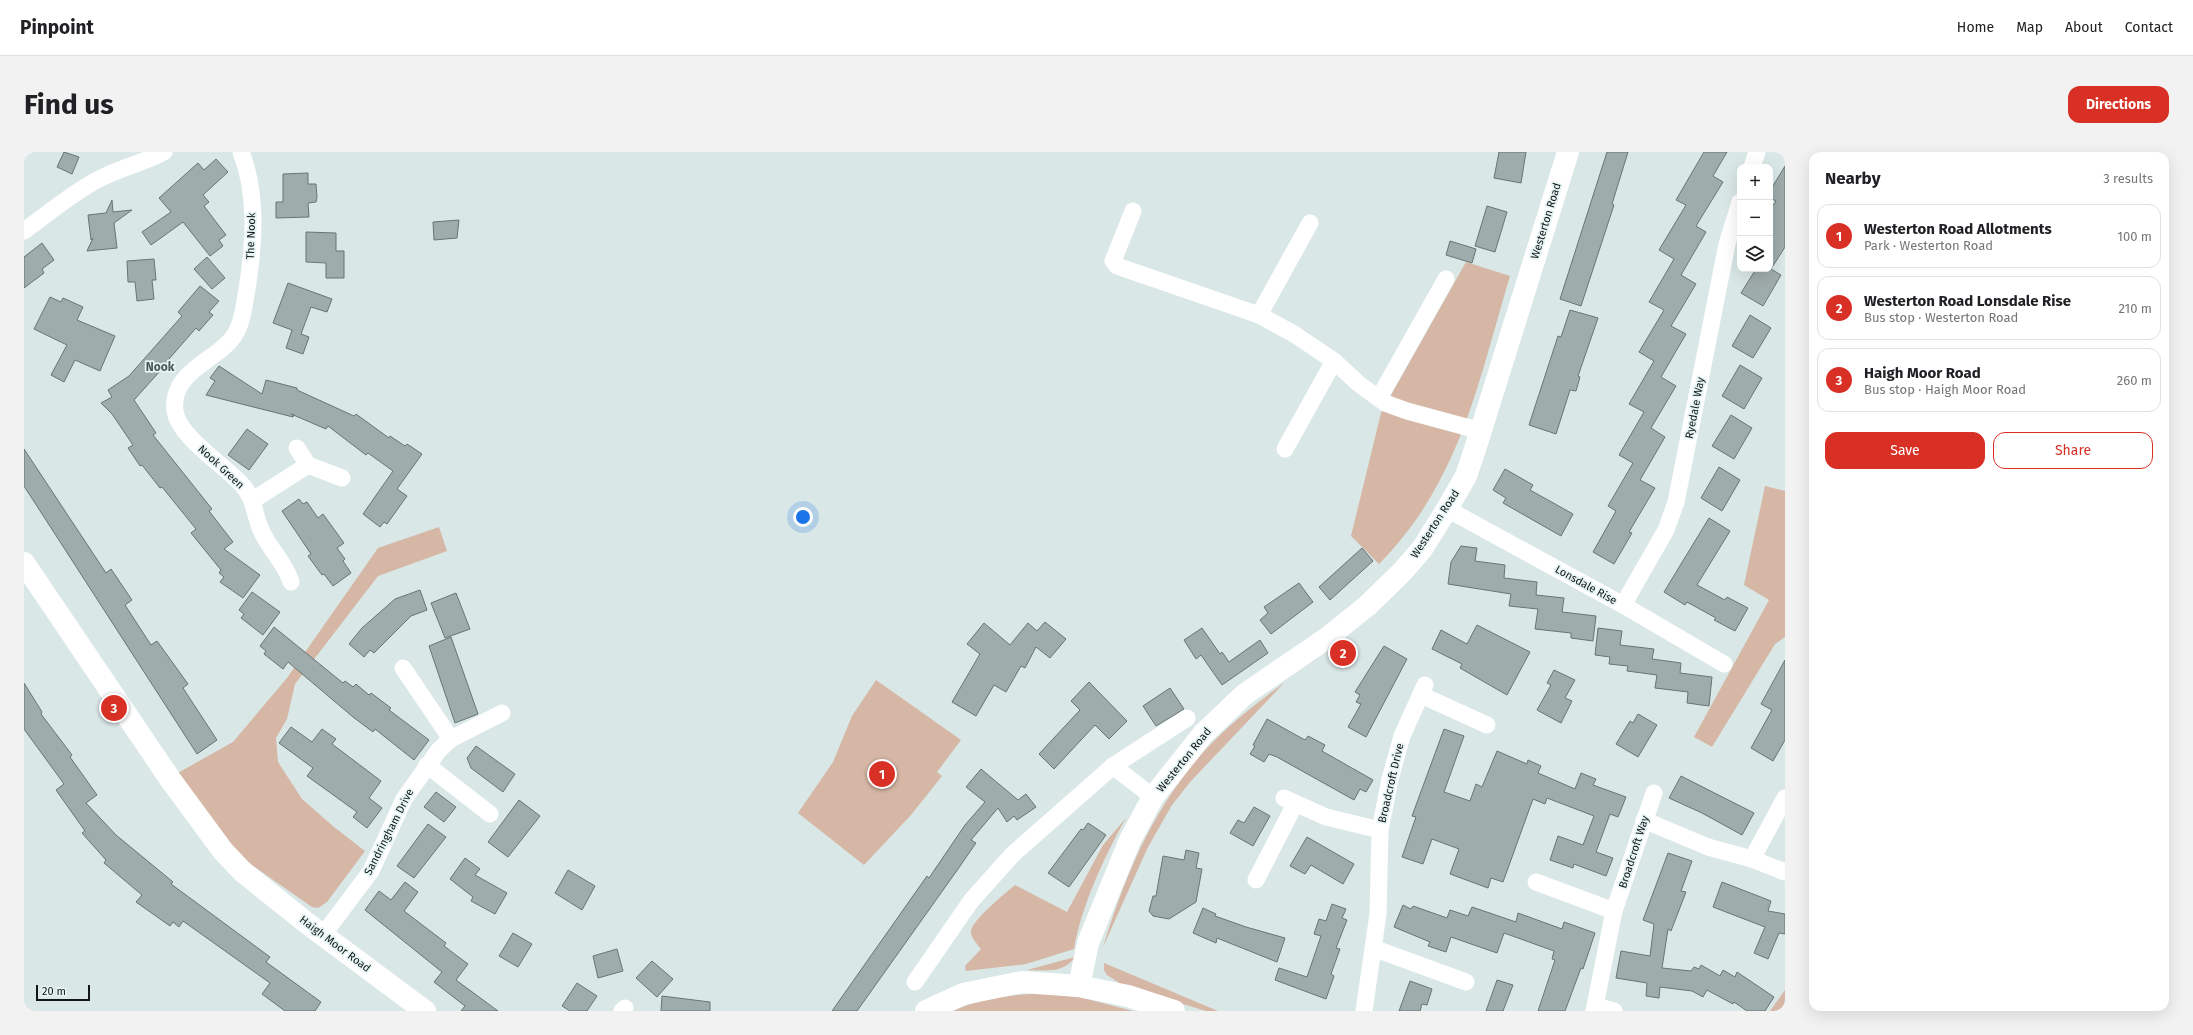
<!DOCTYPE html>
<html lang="en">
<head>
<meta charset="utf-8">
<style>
	:root { --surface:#fff; --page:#f2f2f2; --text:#202124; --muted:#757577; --line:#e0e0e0; --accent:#d93025 }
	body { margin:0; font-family:"Fira Sans",sans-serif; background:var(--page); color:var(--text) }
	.controls { position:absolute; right:12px; top:12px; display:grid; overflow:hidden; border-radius:8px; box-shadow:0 4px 16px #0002 }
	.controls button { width:36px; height:36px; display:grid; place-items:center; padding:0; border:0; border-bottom:1px solid var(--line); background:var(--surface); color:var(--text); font:20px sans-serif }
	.scale { position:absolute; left:12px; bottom:10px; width:54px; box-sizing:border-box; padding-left:4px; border:2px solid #121616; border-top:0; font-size:11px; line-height:14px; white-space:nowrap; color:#121616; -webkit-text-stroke:3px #e6f4f4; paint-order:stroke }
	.you { position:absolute; left:779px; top:365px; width:14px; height:14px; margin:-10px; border:3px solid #fff; border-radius:50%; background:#1a73e8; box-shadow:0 0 0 6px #1a73e833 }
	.badge { display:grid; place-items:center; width:26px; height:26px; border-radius:50%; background:var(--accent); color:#fff; font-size:13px; font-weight:700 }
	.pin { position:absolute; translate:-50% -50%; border:2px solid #fff; box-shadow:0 1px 4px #0006 }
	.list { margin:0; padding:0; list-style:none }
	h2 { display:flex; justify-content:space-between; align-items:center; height:52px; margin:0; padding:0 16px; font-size:17px }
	h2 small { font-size:13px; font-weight:400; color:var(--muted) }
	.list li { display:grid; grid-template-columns:26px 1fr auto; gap:12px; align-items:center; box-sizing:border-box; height:64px; margin:0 8px 8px; padding:0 8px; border:1px solid var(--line); border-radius:12px }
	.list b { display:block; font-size:15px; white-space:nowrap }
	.list p { margin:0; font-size:13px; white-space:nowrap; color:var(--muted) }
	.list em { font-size:13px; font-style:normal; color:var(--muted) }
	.actions { display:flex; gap:8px; padding:12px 16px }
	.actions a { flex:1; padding:9px 0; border:1px solid var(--accent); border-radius:12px; text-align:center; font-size:14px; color:var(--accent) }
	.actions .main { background:var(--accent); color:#fff }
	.icon { flex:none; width:22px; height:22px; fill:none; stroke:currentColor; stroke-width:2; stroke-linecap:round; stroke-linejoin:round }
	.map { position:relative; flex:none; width:1761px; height:859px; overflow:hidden; border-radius:12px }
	header { display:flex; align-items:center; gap:24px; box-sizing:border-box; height:56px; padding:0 20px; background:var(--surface); border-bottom:1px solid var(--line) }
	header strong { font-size:19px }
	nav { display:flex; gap:22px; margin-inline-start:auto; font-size:14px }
	.intro { display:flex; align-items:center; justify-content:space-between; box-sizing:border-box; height:96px; padding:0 24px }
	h1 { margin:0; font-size:28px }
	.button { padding:10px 18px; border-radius:12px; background:var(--accent); color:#fff; font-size:14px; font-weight:700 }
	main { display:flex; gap:24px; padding:0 24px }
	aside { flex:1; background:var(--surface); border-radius:12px; box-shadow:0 4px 16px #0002 }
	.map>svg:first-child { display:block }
</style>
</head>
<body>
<header>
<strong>Pinpoint</strong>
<nav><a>Home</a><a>Map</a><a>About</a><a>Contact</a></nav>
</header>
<div class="intro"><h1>Find us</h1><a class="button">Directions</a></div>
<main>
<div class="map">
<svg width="1761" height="859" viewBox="0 0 1761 859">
	<rect width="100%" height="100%" fill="#d9e7e6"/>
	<!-- green -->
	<g fill="#d6b7a5">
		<path d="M1442 110 1486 124C1454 231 1436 330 1355 412L1327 384 1357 261Z"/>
		<polygon points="1741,334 1761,339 1761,485 1751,492 1688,595 1670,585 1745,448 1720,433"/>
		<polygon points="415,375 423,399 354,424 271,532 263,567 252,586 254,610 278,647 310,675 341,699 303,750 294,756 288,755 228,713 206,694 152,622 209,590 263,526 354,396"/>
		<polygon points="852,528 937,588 913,620 918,624 887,663 840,713 774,661 809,610 828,564"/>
		<path d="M1260 531 1167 629 1148 653 1124 695 1079 795C1098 734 1121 675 1160 624 1187 587 1223 558 1260 531Z"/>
		<path d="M1102 666C1081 703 1057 755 1050 797L1002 812 942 819 941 814 957 797C954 793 948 787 947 781 944 771 983 740 991 733L1043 760 1079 693Z"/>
		<path d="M1051 805C1039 822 1022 818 1003 818Z"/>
		<polygon points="1080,811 1194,859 1182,859 1100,834 1083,823 1080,818"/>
		<polygon points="1761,838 1761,859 1746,859"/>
		<path d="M1023 841 1059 846 1109 859H929C961 845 988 843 1023 841Z"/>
	</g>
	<!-- building -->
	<g fill="#9facac" stroke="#687574">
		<polygon points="40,0 55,5 48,22 33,15"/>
		<polygon points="1475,0 1502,0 1497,31 1470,26"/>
		<polygon points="1583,0 1604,0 1588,52 1590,53 1557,154 1536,147"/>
		<polygon points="1680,0 1703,0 1689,24 1699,30 1672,74 1682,80 1657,123 1672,132 1647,174 1662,182 1637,225 1652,234 1627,276 1641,285 1616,328 1631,336 1605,380 1608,381 1590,412 1569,400 1592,359 1584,354 1609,311 1595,303 1620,260 1605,252 1630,209 1615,200 1640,158 1625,150 1650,107 1635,98 1662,53 1652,48"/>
		<polygon points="192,7 204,20 179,43 185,50 180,54 202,83 195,88 199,94 186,104 159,70 127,93 118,80 147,60 135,46 174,11 180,18"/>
		<polygon points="1761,14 1761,95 1747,117 1757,123 1739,154 1717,141 1732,117 1746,117 1746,58 1752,49 1746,46 1746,39"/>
		<polygon points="284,21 284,32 292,32 293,46 292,50 284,51 285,65 252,66 252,50 259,50 259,22"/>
		<polygon points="88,48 89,60 108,58 90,71 93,96 63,99 69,86 67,88 64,63 82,61"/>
		<polygon points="1463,54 1483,60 1471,100 1451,94"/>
		<polygon points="435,68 433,86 410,88 409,70"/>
		<polygon points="282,80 312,81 312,99 320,99 320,126 302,126 302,111 282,110"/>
		<polygon points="1426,89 1452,97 1448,111 1422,103"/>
		<polygon points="18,91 30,108 18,117 20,121 0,136 0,105"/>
		<polygon points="183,105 201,126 188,137 170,117"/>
		<polygon points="130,107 132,128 128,128 130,147 113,149 111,130 104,130 103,109"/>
		<polygon points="264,131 308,147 303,160 287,155 277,182 285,185 279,202 262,196 268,178 249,171"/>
		<polygon points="176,134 195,149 185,160 189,163 175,179 172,176 145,207 148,210 139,220 137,218 110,248 132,281 129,283 188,357 185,359 209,390 200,397 236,423 219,446 196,430 200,425 195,421 197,418 167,381 172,377 138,335 136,336 118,313 116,314 104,296 109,293 88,262 77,251 88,245 84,238 105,224 158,164 154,160"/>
		<polygon points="26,145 37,150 39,146 59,155 53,168 91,184 76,219 51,208 40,230 27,223 43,193 10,177"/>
		<polygon points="1546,158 1574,166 1554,224 1556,225 1552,239 1546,238 1532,282 1505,273 1534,184 1537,185"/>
		<polygon points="1726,163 1747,176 1729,206 1708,194"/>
		<polygon points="1716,213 1738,226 1720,257 1698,244"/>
		<polygon points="195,214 238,242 242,228 273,236 273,238 330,264 332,262 365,286 366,284 381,294 383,292 398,302 373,337 383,344 363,372 360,370 356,375 339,362 369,319 344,301 342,303 304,274 302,277 267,262 270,263 269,265 182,243 191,229 186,226"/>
		<polygon points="1707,263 1728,276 1710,307 1688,294"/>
		<polygon points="223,277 244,292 225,318 204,303"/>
		<polygon points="0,297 82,421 87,417 108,448 101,453 127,493 133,489 164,532 159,536 193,588 173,602 0,334"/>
		<polygon points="1695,315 1716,328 1698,359 1677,346"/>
		<polygon points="1481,317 1509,333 1506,338 1549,362 1537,384 1479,351 1482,346 1469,338"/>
		<polygon points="275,347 279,352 283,350 294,366 299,362 320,391 313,396 321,407 319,409 327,421 309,434 300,422 298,423 284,404 287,402 258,359"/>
		<polygon points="1685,366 1706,379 1673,433 1701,448 1703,445 1724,456 1711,479 1690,468 1692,466 1663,450 1661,453 1640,440"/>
		<polygon points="1437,394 1453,396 1451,409 1481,413 1480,426 1513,430 1512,443 1540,446 1538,460 1572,464 1569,489 1547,486 1547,481 1511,477 1514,457 1485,454 1487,442 1424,432 1427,410"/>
		<polygon points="1338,396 1349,409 1306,448 1295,435"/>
		<polygon points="1275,431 1289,450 1247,482 1236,468 1244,461 1240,455"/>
		<polygon points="396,438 403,458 387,464 350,501 346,498 340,505 325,492 338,476 371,447"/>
		<polygon points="228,440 256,460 239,483 217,466 220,462 215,458"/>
		<polygon points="432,441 446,477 421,486 407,451"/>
		<polygon points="1021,470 1042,487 1026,506 1012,495 1001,516 997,514 982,540 970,533 952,564 928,550 956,502 943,492 960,471 986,493 1004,471 1013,479"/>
		<polygon points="1453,473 1506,500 1483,543 1436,516 1438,512 1408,497 1417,478 1443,492"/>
		<polygon points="250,475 319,531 321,529 329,535 332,532 345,543 347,541 367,556 365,558 405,588 390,608 351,577 349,580 329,565 264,510 259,517 240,502 242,499 236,494"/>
		<polygon points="1178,476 1196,502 1198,500 1205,510 1236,488 1244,501 1198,533 1177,503 1172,507 1160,488"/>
		<polygon points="1574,476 1598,479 1596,493 1630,497 1628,507 1657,511 1656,521 1688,525 1685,554 1663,551 1664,540 1631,536 1633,523 1603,519 1604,514 1585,512 1586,505 1571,503"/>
		<polygon points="427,485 454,562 431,571 405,494"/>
		<polygon points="1360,494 1383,507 1342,585 1324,575 1337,552 1332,550 1336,543 1331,540"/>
		<polygon points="1761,508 1761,588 1749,609 1727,596 1748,558 1737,552"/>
		<polygon points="1530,518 1551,528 1541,546 1548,549 1537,571 1513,558 1527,533 1523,531"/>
		<polygon points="1065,530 1103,569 1085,587 1071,573 1030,617 1015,602 1056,558 1047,549"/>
		<polygon points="0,531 18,560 17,562 48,603 46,605 73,643 62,651 92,683 149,730 147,732 246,805 242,810 297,850 291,859 261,859 238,842 246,831 159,769 155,775 149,770 146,774 112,750 118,743 80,711 82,708 58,681 61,679 32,638 40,632 0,577"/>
		<polygon points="1146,536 1160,557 1132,574 1119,554"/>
		<polygon points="1614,562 1633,573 1614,605 1592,592 1606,569 1609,571"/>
		<polygon points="1243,567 1281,588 1284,584 1301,593 1298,599 1349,628 1342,640 1336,637 1330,648 1253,605 1245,602 1240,610 1226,602 1231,594 1229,593"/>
		<polygon points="267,575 288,590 298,577 312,587 308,592 357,629 345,646 358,656 343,676 329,665 333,660 283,624 289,616 255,591"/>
		<polygon points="1420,577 1440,584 1420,640 1446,649 1452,632 1458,635 1473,599 1503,612 1504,608 1517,614 1514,621 1551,637 1557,621 1572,627 1569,633 1602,645 1594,665 1586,662 1572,700 1589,706 1582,724 1550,712 1549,716 1526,708 1534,684 1559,693 1570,664 1523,646 1521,652 1509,647 1479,730 1467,726 1464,736 1426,722 1435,697 1408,687 1399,712 1378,705 1392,665 1388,664"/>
		<polygon points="452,594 491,622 479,640 447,616 443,606"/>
		<polygon points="957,617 994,648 1002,642 1012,655 993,668 990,664 983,670 974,656 947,688 952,691 934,717 833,859 808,859 903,724 905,726 941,673 961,650 942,635"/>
		<polygon points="1657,624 1730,661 1718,683 1678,661 1645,646"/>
		<polygon points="412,640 432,655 420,670 400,655"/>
		<polygon points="495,648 516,664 484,705 464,690"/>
		<polygon points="1230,655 1246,664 1229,694 1206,681 1214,668 1220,671"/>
		<polygon points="1064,671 1082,683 1045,735 1024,721 1057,677 1059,678"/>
		<polygon points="404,672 422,685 390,726 373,714"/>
		<polygon points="1283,685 1330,712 1319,732 1287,713 1281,722 1266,714"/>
		<polygon points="1162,698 1175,701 1172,716 1178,717 1172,750 1145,767 1129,764 1125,759 1129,744 1132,744 1139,704 1160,708"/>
		<polygon points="1644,701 1668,709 1657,739 1662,740 1647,779 1644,777 1638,816 1667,819 1670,815 1675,817 1677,813 1696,824 1699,818 1711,825 1713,820 1750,845 1741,859 1723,859 1710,850 1709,852 1683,838 1679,845 1668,839 1636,835 1635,846 1622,844 1623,831 1592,826 1597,799 1626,804 1630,772 1619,768"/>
		<polygon points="441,706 456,717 451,723 483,741 471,762 447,749 449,745 426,727"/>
		<polygon points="544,718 571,734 558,758 531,741"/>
		<polygon points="381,730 394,740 380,759 422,791 420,794 444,812 432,828 474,859 437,859 441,854 410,830 418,820 341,758 355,739 367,748"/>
		<polygon points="1698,730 1747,749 1744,759 1761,762 1761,782 1755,781 1744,807 1730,801 1741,775 1689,755"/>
		<polygon points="1308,752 1322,757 1318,766 1323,768 1312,796 1316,797 1307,822 1310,824 1302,847 1251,828 1255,816 1283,825 1297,784 1290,782 1295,767 1302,769"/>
		<polygon points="1379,753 1387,757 1389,754 1423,766 1426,758 1444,764 1448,755 1492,770 1494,761 1538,777 1540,770 1571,781 1559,817 1557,816 1541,859 1514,859 1531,808 1528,807 1530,799 1480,781 1473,801 1427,785 1422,800 1404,794 1406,790 1370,775"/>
		<polygon points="1179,756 1192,762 1191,764 1222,775 1261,786 1253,810 1193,786 1192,791 1169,781"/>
		<polygon points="489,781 508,792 494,815 475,804"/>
		<polygon points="593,797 599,819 574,826 569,804"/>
		<polygon points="628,809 649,827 633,845 612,826"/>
		<polygon points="1473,828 1489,833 1479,859 1462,859"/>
		<polygon points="1386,829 1408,837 1403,853 1398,852 1396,859 1375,859"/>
		<polygon points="553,831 573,844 563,859 546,859 538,854"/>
		<polygon points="638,844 686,850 686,859 637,859"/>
	</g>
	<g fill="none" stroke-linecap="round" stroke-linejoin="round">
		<!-- street -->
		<g stroke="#fff" stroke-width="17">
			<path d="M217 0C234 43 230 93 223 137 220 153 219 170 210 184 193 209 146 219 151 259 155 286 201 313 219 334 231 347 230 363 237 378 245 397 261 410 267 430"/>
			<polyline points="1728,15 1733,0"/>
			<polyline points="1109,59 1089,109 1093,114 1235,163 1270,182 1310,209 1335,232 1361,251 1383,259 1457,279"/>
			<path d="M0 79C25 61 48 41 75 27 96 16 119 11 140 0"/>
			<polyline points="1235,163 1286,71"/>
			<polyline points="1355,246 1422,127"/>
			<polyline points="273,296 284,313 318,326"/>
			<polyline points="1261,297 1310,209"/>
			<polyline points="229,348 284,313"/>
			<polyline points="1423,357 1599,453 1700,512"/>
			<polyline points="1599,453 1642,378 1652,350 1703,92 1716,50"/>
			<polyline points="379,516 427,587"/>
			<polyline points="1397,543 1463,573"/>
			<polyline points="403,613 466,662"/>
			<polyline points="1089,614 1129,645"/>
			<polyline points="1260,646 1302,665 1356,678"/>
			<polyline points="1620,668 1684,695 1728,707 1761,720"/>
			<polyline points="1728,707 1761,646"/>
			<polyline points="1232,728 1271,652"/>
			<polyline points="1512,730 1590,759"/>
			<polyline points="299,783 347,719 380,647 415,598 427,587 478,561"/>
			<polyline points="1349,796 1442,830"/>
			<polyline points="891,830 947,749 989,702 1089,614 1163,566"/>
			<polyline points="1571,854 1590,859"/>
			<polyline points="598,859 601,856"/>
			<polyline points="1340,859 1354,762 1356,678 1366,627 1378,584 1401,533"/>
			<polyline points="1570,859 1590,759 1630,641"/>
		</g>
		<!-- secondary -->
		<g stroke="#fff" stroke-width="22">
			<polyline points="0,411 146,627 199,699 219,720 284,772 401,859"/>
			<polyline points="1055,834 1064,791 1106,688 1129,645 1179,582 1221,542 1303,486 1343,454 1378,420 1398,397 1423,357 1442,324 1454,288 1544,0"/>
			<polyline points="902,859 939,842 998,830 1055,834 1104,844 1150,859"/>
		</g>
	</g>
	<g text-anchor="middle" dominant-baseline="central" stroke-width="3.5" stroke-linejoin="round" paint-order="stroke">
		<!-- street labels -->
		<g font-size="11" fill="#121616" stroke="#e6f4f4">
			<text transform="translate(1522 69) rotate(-73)">Westerton Road</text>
			<text transform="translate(227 84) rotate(-88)">The Nook</text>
			<text transform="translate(1671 256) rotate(-79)">Ryedale Way</text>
			<text transform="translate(197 315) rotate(43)">Nook Green</text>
			<text transform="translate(1411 372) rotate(-57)">Westerton Road</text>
			<text transform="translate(1562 433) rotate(29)">Lonsdale Rise</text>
			<text transform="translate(1160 608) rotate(-51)">Westerton Road</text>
			<text transform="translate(1367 631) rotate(-77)">Broadcroft Drive</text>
			<text transform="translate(365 680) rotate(-63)">Sandringham Drive</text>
			<text transform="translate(1610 700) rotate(-72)">Broadcroft Way</text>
			<text transform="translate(311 792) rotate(37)">Haigh Moor Road</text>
		</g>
		<!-- neighbourhood labels -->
		<g font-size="12" font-weight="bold" fill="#4d5959" stroke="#e6f4f4">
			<text x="136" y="215">Nook</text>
		</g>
	</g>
</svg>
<div class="controls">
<button>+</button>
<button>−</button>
<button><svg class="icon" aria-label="layers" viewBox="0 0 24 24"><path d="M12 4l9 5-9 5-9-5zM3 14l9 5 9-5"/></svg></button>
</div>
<div class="scale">20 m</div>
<div class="you"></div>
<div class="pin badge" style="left:858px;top:622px">1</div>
<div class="pin badge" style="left:1319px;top:501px">2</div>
<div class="pin badge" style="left:90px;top:556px">3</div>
</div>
<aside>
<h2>Nearby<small>3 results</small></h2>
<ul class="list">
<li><span class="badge">1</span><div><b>Westerton Road Allotments</b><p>Park · Westerton Road</p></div><em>100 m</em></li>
<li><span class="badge">2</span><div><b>Westerton Road Lonsdale Rise</b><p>Bus stop · Westerton Road</p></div><em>210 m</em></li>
<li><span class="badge">3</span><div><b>Haigh Moor Road</b><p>Bus stop · Haigh Moor Road</p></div><em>260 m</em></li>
</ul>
<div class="actions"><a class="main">Save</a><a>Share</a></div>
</aside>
</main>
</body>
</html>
